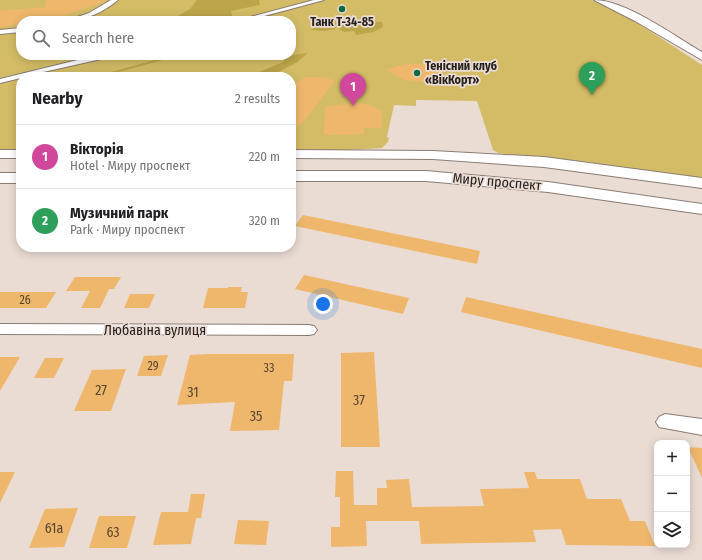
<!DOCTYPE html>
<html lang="en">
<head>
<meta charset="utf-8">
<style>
	:root { --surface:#fff; --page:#f2f2f2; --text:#202124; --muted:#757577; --line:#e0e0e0; --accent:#db2777 }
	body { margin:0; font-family:"Fira Sans Condensed",sans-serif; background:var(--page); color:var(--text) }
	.controls { position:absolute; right:12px; bottom:12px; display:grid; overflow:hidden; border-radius:8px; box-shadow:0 2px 10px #0003 }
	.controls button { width:36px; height:36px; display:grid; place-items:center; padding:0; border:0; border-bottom:1px solid var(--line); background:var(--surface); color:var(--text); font:20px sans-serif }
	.you { position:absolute; left:323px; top:304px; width:14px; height:14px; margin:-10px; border:3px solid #fff; border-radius:50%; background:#1a73e8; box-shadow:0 0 0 6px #1a73e833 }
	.badge { display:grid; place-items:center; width:26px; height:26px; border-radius:50%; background:var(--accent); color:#fff; font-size:13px; font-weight:700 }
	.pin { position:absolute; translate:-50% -33px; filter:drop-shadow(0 1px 2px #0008) }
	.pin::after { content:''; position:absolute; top:21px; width:14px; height:12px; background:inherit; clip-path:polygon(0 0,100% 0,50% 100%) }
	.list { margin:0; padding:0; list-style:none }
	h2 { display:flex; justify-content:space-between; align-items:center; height:52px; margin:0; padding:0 16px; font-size:17px }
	h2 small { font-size:13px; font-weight:400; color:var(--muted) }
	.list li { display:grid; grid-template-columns:26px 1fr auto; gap:12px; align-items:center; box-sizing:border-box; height:64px; padding:0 16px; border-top:1px solid var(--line) }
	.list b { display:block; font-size:15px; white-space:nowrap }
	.list p { margin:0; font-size:13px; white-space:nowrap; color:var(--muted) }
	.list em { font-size:13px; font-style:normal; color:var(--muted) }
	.icon { flex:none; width:22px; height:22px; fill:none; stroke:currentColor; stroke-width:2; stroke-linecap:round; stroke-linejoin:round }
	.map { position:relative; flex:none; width:702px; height:560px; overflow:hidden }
	.search { position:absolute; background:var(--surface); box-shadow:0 2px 10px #0003; left:16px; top:16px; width:280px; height:44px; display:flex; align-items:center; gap:10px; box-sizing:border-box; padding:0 14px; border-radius:16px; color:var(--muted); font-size:15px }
	.panel { position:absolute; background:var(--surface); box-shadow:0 2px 10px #0003; left:16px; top:72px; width:280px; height:180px; border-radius:16px }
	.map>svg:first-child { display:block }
</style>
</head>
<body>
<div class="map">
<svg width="702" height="560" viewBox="0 0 702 560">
	<rect width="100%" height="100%" fill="#eadcd3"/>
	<!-- green -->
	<path fill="#d4bc66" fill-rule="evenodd" d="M0 0H592L633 20 702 65V179L498 153 493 150 477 101 416 100V106L394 105 387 137 389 138 388 142 382 148 330 151 291 150V77H21V151H0ZM21 21H291V55H21Z"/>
	<!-- forest -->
	<g fill="#bda54a">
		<polygon points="197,0 259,0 260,5 231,11 233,20 228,21 169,21 190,9"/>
		<polygon points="363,21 382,22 383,27 373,32 356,35 354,31 344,32 339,29 341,27 337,25 335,29 324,31 310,30 327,23"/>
		<path d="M308 53 296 63 268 77H247L283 62C288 54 300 54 308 53Z"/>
		<polygon points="173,55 181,55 101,77 93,77"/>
	</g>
	<!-- building -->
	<g fill="#efb76b">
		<polygon points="46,0 105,0 106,1 60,17 39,21 21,21 21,24 0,27 0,11 45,7"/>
		<polygon points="433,63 438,67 441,72 440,77 434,83 404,80 386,70 405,64"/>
		<polygon points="306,77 324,77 335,81 304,121 291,131 291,86"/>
		<polygon points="357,103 371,105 381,111 382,128 364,128 364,134 324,135 325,107"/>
		<polygon points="303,215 480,251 477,264 295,226"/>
		<polygon points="304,275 409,298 403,314 295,289"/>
		<polygon points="75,277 121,277 114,289 109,289 100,308 81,308 90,291 66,291"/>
		<polygon points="228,287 242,287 241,292 248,292 245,308 203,308 208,288 228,288"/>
		<polygon points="0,292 56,292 46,308 0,308"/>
		<polygon points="130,294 155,294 149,308 124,308"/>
		<polygon points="466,297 702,349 702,368 461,312"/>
		<polygon points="374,352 380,447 341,447 341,353"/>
		<polygon points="208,354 294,354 292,381 284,381 279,430 230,431 235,402 177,405 190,355"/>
		<polygon points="168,355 161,376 137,376 144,356"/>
		<polygon points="0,357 20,357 0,391"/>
		<polygon points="45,358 64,358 54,378 34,378"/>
		<polygon points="126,369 111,411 74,411 92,370"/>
		<polygon points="688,447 702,448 702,478"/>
		<polygon points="336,471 353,471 354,505 377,505 377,488 387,488 386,480 409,479 412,507 484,506 480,489 529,488 524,472 535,472 537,479 580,479 587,499 621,499 630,521 645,521 655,546 566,545 561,529 533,530 536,542 421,544 419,521 366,521 367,546 331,547 331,527 340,527 340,497 335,497"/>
		<polygon points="0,472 15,472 0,503"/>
		<polygon points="191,494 205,494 201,518 196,518 191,544 153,545 161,512 188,512"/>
		<polygon points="78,508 64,547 29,548 45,509"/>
		<polygon points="99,516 136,516 127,548 89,548"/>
		<polygon points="238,520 269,521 266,545 234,544"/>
	</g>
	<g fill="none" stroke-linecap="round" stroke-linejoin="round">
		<!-- street casing -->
		<g stroke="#8a7d75" stroke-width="2">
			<g id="street">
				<path d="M111 0H118C104 12 84 21 66 21L89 13Z"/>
				<polygon points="314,0 324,0 246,21 235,21"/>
				<polygon points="21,28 21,32 0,34 0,30"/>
				<polygon points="98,55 111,55 110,57 21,77 21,78 0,83 0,79"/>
				<polygon points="0,324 309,325 314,326 317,330 314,334 309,335 0,334"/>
				<polygon points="665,414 702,419 702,435 659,427 656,422 659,417"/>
			</g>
		</g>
		<!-- secondary casing -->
		<g stroke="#8a7d75" stroke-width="2">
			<g id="secondary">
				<path d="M594 0C626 0 674 36 702 52V60L635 21Z"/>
				<rect x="0" y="150" width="21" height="8"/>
				<polygon points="291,150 433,151 544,157 702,178 702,188 544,167 433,159 291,158"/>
				<polygon points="291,171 426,171 548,182 702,204 702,214 548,192 426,181 291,181"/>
				<rect x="0" y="173" width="21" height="10"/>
			</g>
		</g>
		<!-- street -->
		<use href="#street" fill="#fff" fill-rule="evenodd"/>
		<!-- secondary -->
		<use href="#secondary" fill="#fff" fill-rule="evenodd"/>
	</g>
	<!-- markers -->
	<g fill="#0e6b3f" stroke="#eadcd3" stroke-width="1.5">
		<circle cx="342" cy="9" r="4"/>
		<circle cx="417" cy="73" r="4"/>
	</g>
	<g text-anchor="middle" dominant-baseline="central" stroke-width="3.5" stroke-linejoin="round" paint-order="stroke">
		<!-- far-poi labels -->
		<g font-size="12" font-weight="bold" fill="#26211e" stroke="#eadcd3">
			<text x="342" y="22">Танк Т-34-85</text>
			<text x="425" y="66" text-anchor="start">Тенісний клуб<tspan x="425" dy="14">«ВікКорт»</tspan></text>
		</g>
		<!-- number labels -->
		<g font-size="12" fill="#584631">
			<text x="25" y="300">26</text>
			<text x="153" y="366">29</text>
			<text x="269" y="368">33</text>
		</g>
		<!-- street labels -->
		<g font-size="14" fill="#26211e" stroke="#eadcd3">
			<text transform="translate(497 182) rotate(5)">Миру проспект</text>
			<text x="155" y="330">Любавіна вулиця</text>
		</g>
		<!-- near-number labels -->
		<g font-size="14" fill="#584631">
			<text x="101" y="390">27</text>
			<text x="193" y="392">31</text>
			<text x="359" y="400">37</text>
			<text x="256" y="416">35</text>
			<text x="54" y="528">61а</text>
			<text x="113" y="532">63</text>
		</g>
	</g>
</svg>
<div class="controls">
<button>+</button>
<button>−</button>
<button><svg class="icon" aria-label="layers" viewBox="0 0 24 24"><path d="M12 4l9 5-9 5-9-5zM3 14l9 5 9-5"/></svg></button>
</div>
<div class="you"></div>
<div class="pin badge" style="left:353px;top:106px;background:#d1479c">1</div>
<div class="pin badge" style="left:592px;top:95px;background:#2e9e5b">2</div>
<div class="search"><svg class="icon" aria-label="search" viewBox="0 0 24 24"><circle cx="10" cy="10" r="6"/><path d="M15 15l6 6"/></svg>Search here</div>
<section class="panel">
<h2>Nearby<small>2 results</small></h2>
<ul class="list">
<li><span class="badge" style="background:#d1479c">1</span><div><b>Вікторія</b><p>Hotel · Миру проспект</p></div><em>220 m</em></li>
<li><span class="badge" style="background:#2e9e5b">2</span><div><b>Музичний парк</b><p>Park · Миру проспект</p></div><em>320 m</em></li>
</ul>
</section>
</div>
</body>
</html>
